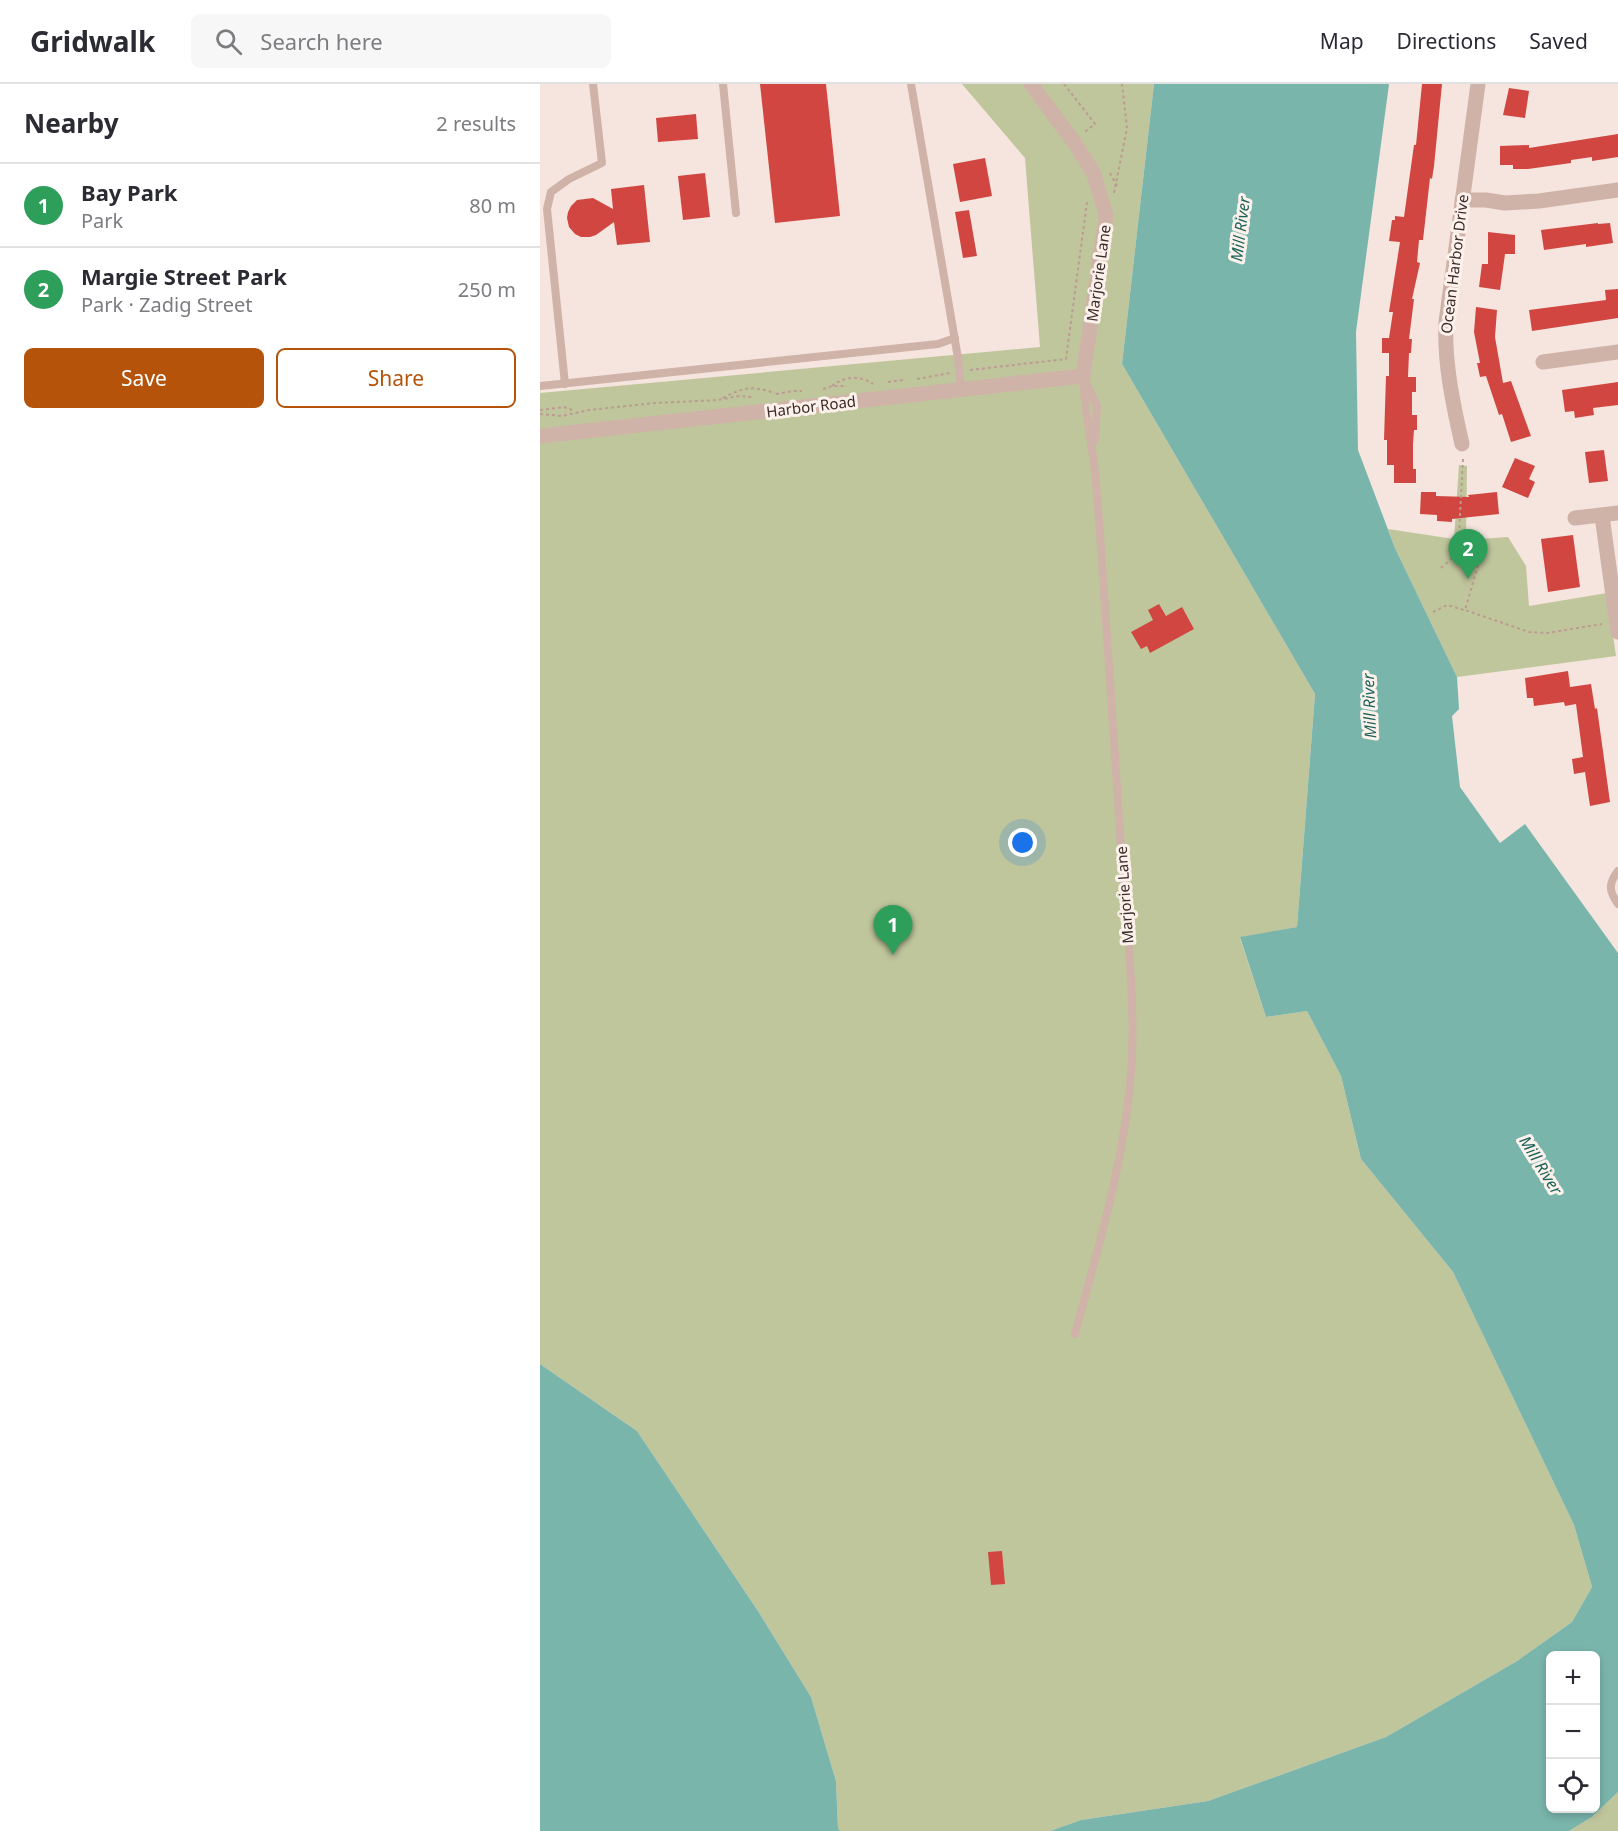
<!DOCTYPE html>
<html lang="en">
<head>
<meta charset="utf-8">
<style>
	:root { --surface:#fff; --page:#f7f7f7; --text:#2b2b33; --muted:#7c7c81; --line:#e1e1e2; --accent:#b45309 }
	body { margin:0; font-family:"Noto Sans",sans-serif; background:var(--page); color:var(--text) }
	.controls { position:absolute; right:18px; bottom:18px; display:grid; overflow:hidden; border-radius:9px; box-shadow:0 3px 9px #0003 }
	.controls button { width:54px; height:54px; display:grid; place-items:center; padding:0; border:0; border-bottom:2px solid var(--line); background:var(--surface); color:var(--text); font:30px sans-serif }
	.you { position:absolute; left:483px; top:759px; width:21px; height:21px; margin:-15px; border:4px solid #fff; border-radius:50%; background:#1a73e8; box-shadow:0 0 0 9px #1a73e833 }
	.badge { display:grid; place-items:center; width:39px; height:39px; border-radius:50%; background:var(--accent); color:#fff; font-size:20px; font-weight:700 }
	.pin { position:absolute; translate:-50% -50px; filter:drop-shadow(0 2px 3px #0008) }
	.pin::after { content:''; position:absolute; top:32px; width:21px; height:18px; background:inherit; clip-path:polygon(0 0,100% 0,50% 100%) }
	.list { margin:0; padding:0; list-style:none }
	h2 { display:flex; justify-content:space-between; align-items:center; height:78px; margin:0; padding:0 24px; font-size:26px }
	h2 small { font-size:20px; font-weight:400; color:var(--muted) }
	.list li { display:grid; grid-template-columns:39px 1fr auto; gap:18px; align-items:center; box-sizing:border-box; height:84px; padding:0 24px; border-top:2px solid var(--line) }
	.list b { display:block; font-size:22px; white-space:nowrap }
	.list p { margin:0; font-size:20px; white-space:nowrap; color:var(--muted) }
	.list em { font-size:20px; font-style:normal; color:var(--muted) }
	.actions { display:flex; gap:12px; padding:18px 24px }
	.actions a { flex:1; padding:14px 0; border:2px solid var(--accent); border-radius:9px; text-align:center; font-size:21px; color:var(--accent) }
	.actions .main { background:var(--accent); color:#fff }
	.icon { flex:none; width:33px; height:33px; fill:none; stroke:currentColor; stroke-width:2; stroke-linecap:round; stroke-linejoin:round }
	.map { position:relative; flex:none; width:1078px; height:1747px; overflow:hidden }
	header { display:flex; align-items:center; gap:36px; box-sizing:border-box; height:84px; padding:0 30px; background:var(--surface); border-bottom:2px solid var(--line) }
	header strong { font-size:28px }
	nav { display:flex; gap:33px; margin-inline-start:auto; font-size:21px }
	.search { width:420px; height:54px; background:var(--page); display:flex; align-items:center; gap:15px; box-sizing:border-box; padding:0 21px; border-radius:9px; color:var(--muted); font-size:22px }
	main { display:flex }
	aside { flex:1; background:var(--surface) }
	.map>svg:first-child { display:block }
</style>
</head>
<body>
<header>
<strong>Gridwalk</strong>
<div class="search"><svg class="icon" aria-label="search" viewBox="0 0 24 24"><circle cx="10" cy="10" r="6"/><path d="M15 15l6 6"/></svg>Search here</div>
<nav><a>Map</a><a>Directions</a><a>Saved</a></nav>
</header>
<main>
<aside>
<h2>Nearby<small>2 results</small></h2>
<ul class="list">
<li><span class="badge" style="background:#2e9e5b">1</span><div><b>Bay Park</b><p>Park</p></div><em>80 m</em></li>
<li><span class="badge" style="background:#2e9e5b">2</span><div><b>Margie Street Park</b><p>Park · Zadig Street</p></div><em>250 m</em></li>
</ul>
<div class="actions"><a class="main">Save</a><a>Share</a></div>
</aside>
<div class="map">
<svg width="1078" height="1747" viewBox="0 0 1078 1747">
	<rect width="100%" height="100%" fill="#f5e5de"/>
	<!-- green -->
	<g fill="#c0c69c">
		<polygon points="422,0 614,0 582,280 775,610 757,843 700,854 726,933 767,927 801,992 821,1075 913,1188 1034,1441 1052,1503 1032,1538 977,1577 846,1653 668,1717 541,1736 510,1747 300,1747 298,1744 296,1697 271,1613 218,1527 97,1347 0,1280 0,309 500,263 485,74"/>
		<polygon points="919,381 927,382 926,456 968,453 986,482 989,522 1067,509 1076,572 917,593 855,464 848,445 914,455"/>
		<polygon points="1078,1708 1078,1747 1029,1747 1052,1733"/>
	</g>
	<!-- water -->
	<g fill="#7ab5ac" fill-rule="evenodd">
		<path d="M614 0H849L816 248 818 366 855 464 917 593 919 625 912 632 920 703 960 759 985 740 1078 869V1708L1052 1733 1029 1747H510L541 1736 668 1717 846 1653 977 1577 1032 1538 1052 1503 1034 1441 913 1188 821 1075 801 992 767 927 726 933 700 853 757 843 775 610 582 280ZM1011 1572H1056V1724H1011Z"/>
		<polygon points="0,1280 97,1347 218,1527 271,1613 296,1697 298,1744 300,1747 0,1747"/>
	</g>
	<!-- building -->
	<g fill="#d14640">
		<polygon points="220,0 286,0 300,132 235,139"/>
		<polygon points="882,0 902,0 894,82 892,95 890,94 883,156 879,156 877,178 880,179 872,215 874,215 869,255 872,255 871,269 869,269 868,293 876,293 876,308 872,308 872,331 877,331 877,346 874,346 873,360 873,385 876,385 876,399 854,399 854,381 847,381 847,356 844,356 846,292 849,292 849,269 842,269 842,254 849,254 853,228 849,228 860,158 849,157 852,136 855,136 855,132 864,133 874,61 876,61"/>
		<polygon points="969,4 989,7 985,34 963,31"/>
		<polygon points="156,30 158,55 118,58 116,34"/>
		<polygon points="1078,50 1078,73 1052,77 1052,73 1031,76 1031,79 988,85 973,85 973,81 960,81 960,62 989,61 989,64"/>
		<polygon points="445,74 452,112 420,118 413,80"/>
		<polygon points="165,89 170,133 143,136 138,92"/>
		<polygon points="104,101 110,158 77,161 74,138 56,151 50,153 41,153 35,150 29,143 27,134 28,128 31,122 37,116 53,114 73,125 71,105"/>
		<polygon points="429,126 437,172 423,174 415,128"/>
		<polygon points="1058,139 1058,140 1070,139 1073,159 1046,163 1046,160 1004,166 1001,146"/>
		<polygon points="948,148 975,151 975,170 965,170 960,206 939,203 942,180 948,180"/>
		<polygon points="1078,205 1078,234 992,247 989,226 1066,216 1065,206"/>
		<polygon points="936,223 957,226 955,253 963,299 971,297 991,352 971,358 962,330 959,331 946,292 940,293 937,279 940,279 934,248"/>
		<polygon points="1078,298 1078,321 1053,324 1054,331 1035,334 1034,327 1025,328 1022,306"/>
		<polygon points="1064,366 1068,397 1049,399 1045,368"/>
		<polygon points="975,374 995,382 989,395 995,398 988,414 962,403"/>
		<polygon points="881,408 896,408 896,412 929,413 928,411 957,408 959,430 912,435 912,438 897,437 897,431 880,430"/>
		<polygon points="1033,451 1040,503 1008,508 1001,455"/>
		<polygon points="619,520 626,532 642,523 654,545 610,569 607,562 601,565 591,548 613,536 608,526"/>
		<polygon points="1028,587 1030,603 1051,600 1055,625 1057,624 1070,718 1050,722 1045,688 1034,690 1032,675 1043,673 1036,620 1025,622 1024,618 994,622 993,614 987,614 985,594"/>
		<polygon points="462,1467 465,1500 451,1501 448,1468"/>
	</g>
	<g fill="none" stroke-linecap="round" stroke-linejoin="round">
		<!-- path -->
		<g stroke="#bb9b92" stroke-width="2" stroke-dasharray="3 3" stroke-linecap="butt">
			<polyline points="524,0 555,40 546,47 548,50"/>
			<polyline points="570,89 577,102"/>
			<polyline points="574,109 587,44 582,0"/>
			<polyline points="430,286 526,275 547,118"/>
			<polyline points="377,295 410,289"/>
			<polyline points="348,298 363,296"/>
			<path d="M292 302C304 292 320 291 333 300"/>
			<polyline points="283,305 292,302 307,302"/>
			<polyline points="236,310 253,307 262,307"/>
			<path d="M183 314C206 302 211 302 235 309"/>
			<polyline points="0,326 24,323 35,327"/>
			<polyline points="0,330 22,332 49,326 115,319 178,316 199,312 212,313"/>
			<polyline points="923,375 918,469 939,478 925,526 989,548 1007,549 1062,540"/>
			<polyline points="901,484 917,470"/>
			<polyline points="893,528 907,521 924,526"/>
		</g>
		<!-- lane -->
		<g stroke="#cfb2a8" stroke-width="8">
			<polyline points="183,0 196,129"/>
			<polyline points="371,0 418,274 421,304"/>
			<polyline points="545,296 557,322 555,356"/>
			<polyline points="25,300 7,125 11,108 29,95 62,79 53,0"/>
			<polyline points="0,302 398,260 415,254"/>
			<path d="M1078 787C1068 800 1069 807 1078 820"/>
			<path d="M535 1250C558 1164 584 1079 591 989 596 922 587 844 582 776 573 650 566 524 556 398 553 362 544 327 543 292"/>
		</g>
		<!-- street -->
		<g stroke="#cfb2a8" stroke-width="15">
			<polyline points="922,116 946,116 965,119 999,117 1078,106"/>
			<polyline points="1003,278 1078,268"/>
			<polyline points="0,352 543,292 566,131 554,90 536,61 491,0"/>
			<path d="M922 360C913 320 904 279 906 238L938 0"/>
			<polyline points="1062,432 1078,548"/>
			<polyline points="1035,434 1078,429"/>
		</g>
	</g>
	<g text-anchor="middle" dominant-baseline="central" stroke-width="6" stroke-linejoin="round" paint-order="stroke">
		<!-- street labels -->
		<g font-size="15" fill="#3b2b29" stroke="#fcf1eb">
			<text transform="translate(914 180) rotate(-83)">Ocean Harbor Drive</text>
			<text transform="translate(558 189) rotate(-82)">Marjorie Lane</text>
			<text transform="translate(271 322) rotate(-7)">Harbor Road</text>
			<text transform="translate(584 811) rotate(-94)">Marjorie Lane</text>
		</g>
		<!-- water labels -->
		<g font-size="16" font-style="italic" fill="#1a6158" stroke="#fcf1eb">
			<text transform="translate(700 145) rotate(-83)">Mill River</text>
			<text transform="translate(829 622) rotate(-92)">Mill River</text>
			<text transform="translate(1001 1081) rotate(58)">Mill River</text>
		</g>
	</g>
</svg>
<div class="controls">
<button>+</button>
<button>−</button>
<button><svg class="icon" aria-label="locate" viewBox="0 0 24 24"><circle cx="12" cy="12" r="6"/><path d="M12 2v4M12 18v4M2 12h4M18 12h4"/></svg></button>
</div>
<div class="you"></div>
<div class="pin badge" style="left:353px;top:871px;background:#2e9e5b">1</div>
<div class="pin badge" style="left:928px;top:495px;background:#2e9e5b">2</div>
</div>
</main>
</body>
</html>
